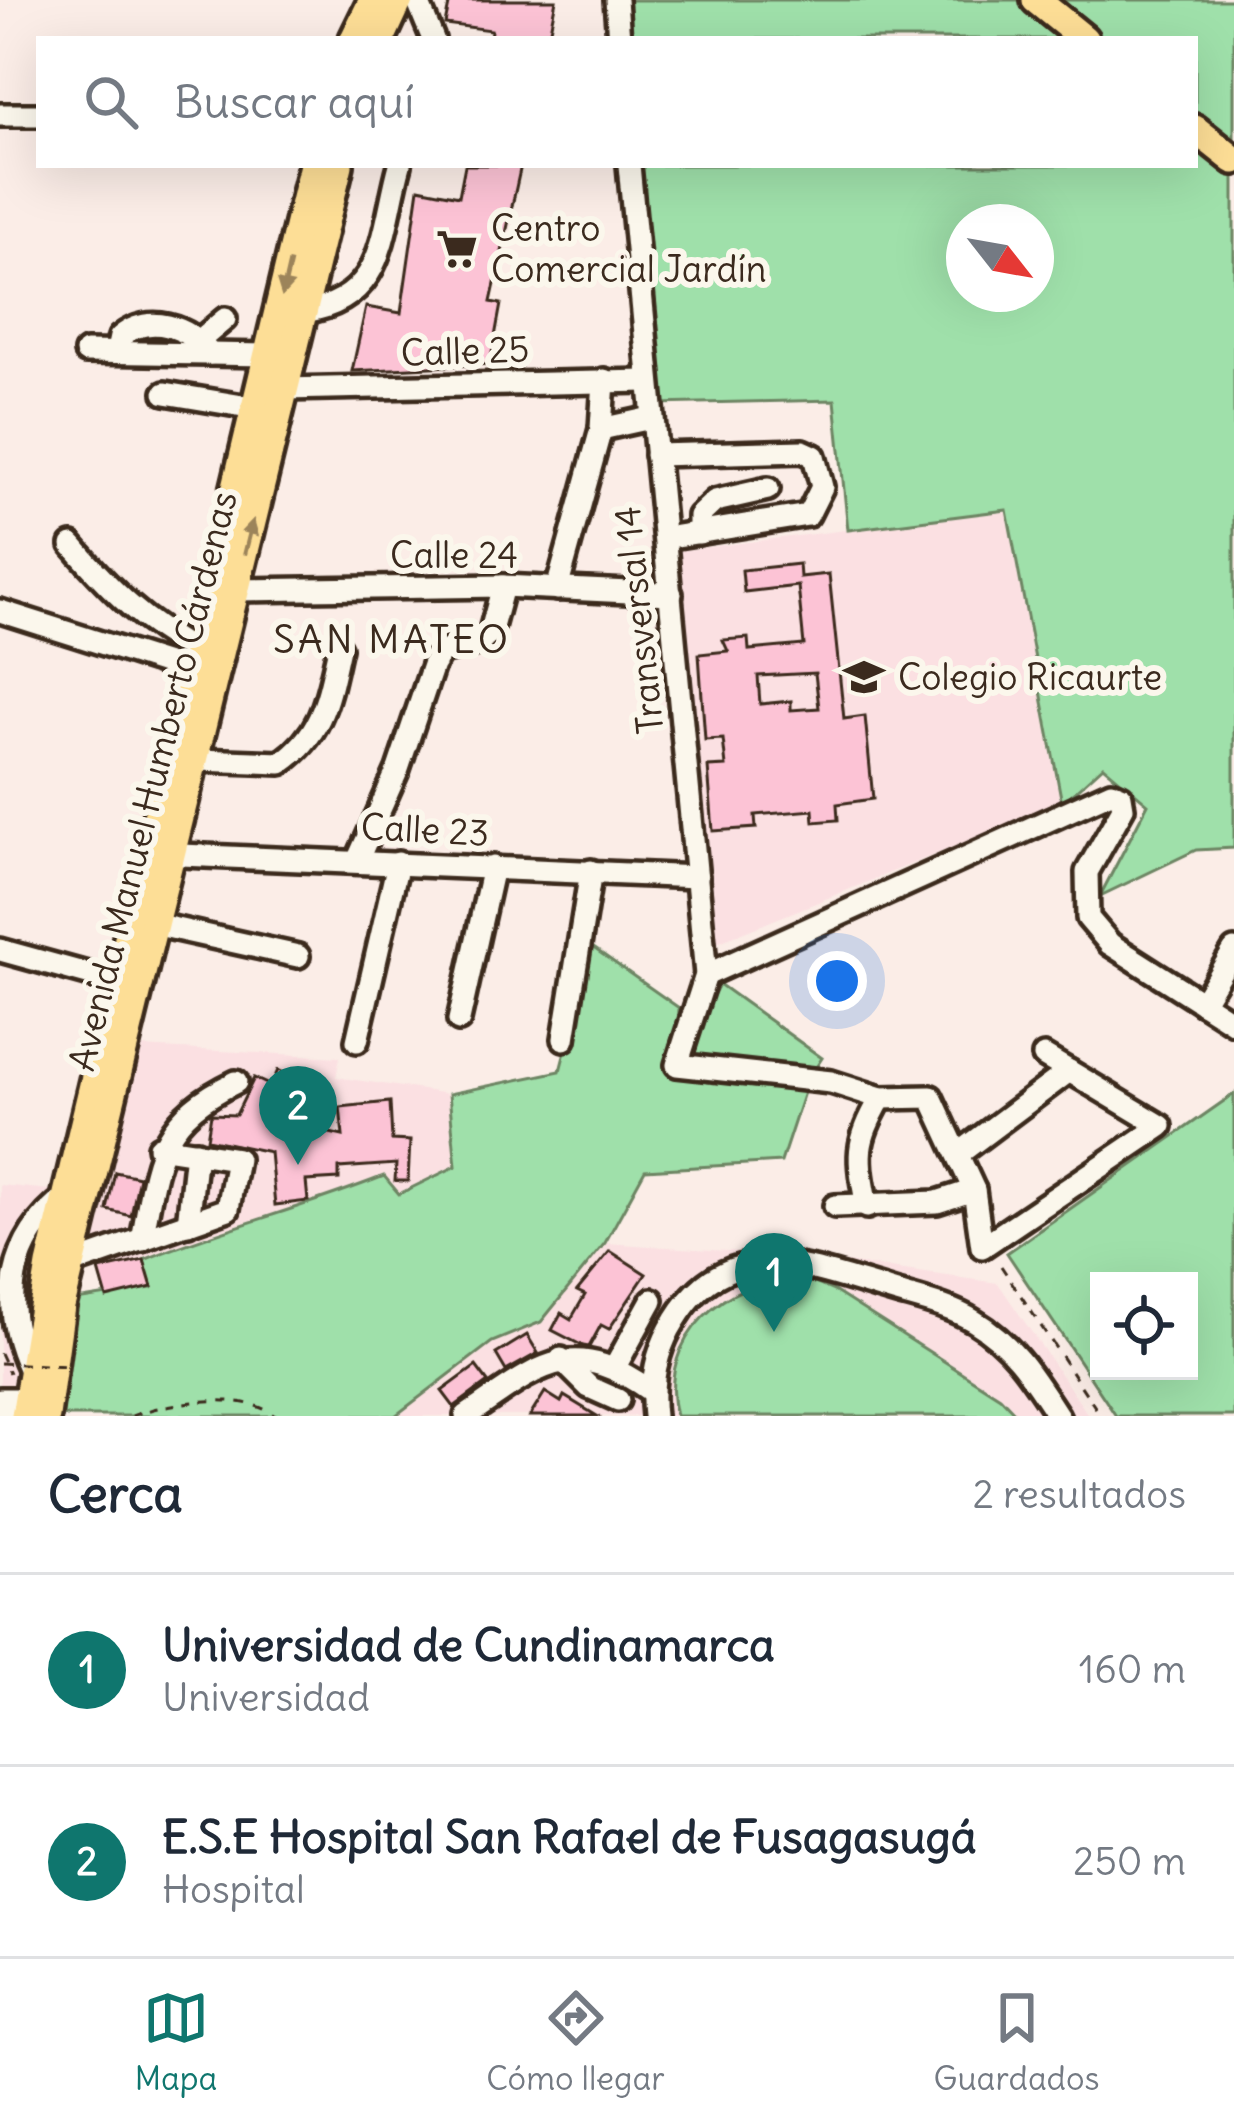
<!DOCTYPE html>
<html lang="es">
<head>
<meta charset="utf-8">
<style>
	:root { --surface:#fff; --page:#f2f2f3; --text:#1f2937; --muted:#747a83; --line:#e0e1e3; --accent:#0f766e }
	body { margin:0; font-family:Delius,sans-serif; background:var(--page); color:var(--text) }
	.controls { position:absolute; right:36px; bottom:36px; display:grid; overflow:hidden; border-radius:0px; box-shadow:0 12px 48px #0002 }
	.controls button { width:108px; height:108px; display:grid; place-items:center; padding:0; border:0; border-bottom:3px solid var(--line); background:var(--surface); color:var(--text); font:60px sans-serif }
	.compass { position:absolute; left:946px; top:204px; width:108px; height:108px; border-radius:50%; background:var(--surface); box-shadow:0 12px 48px #0002; rotate:121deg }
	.you { position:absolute; left:837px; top:981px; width:42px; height:42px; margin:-30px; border:9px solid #fff; border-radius:50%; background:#1a73e8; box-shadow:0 0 0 18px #1a73e833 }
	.badge { display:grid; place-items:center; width:78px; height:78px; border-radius:50%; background:var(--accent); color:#fff; font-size:39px; font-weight:700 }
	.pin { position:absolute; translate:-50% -99px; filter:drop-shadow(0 3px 6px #0008) }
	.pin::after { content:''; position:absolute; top:63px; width:42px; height:36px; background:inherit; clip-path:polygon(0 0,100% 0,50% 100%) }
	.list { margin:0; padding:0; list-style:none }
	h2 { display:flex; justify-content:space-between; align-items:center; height:156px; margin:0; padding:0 48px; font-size:51px }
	h2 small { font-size:39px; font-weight:400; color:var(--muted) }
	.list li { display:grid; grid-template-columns:78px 1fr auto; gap:36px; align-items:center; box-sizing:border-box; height:192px; padding:0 48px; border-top:3px solid var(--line) }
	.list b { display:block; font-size:45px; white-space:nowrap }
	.list p { margin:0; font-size:39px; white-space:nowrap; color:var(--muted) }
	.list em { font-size:39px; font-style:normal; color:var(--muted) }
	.icon { flex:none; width:66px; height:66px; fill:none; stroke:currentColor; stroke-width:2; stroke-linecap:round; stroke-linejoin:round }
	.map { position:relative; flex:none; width:1234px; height:1416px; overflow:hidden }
	.search { position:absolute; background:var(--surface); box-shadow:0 12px 48px #0002; left:36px; right:36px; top:36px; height:132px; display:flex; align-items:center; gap:30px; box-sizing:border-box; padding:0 42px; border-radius:0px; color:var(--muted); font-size:45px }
	.sheet { height:540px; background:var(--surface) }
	nav { display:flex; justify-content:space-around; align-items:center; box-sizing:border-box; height:168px; border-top:3px solid var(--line); background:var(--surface); font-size:33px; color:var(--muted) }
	nav a { display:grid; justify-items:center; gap:6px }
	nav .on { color:var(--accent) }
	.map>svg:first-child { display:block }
</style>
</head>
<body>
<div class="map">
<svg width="1234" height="1416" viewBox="0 0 1234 1416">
	<rect width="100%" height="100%" fill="#fbede7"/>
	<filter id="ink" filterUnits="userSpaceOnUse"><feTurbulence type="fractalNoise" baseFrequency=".00833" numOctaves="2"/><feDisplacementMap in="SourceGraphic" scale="24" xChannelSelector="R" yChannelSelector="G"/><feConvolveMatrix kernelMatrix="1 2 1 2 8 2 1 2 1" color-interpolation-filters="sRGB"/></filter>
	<g filter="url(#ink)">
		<!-- built -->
		<g fill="#fbe0e2">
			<polygon points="1007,510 1062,803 717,943 676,551"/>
			<polygon points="140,1047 340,1057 336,1077 449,1094 496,1084 474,1271 158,1286 107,1298 90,1235"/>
			<polygon points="0,1185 60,1191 20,1393 0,1393"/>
			<polygon points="605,1243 803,1256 998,1283 1089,1416 395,1416 492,1342 541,1322"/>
		</g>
		<!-- green -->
		<g fill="#9fe0aa" stroke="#6d8564" stroke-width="3" fill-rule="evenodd">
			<polygon points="621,0 1022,0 1071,39 624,39"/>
			<polygon points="1052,0 1234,0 1234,148 1195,117 1195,39 1099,39"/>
			<path d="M1195 140 1234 171V848L1196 850 1100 896 1148 804 1103 766 1062 803 1007 510 848 530 835 400 655 404 635 165H1195ZM964 222H1036V294H964Z"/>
			<path d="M592 947 679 1008 677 1054 682 1055 719 984 822 1058 808 1080 781 1162 645 1170 605 1243 541 1322 492 1342 395 1416H54L70 1301 151 1288 144 1260C224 1228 303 1208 384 1176L399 1194 456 1166 449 1094 560 1071Z"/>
			<path d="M1234 1094V1416H1116L1007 1253ZM1099 1281H1189V1371H1099Z"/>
			<path d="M801 1277 834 1291 1000 1397 1018 1416H676C656 1338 726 1277 801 1277Z"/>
		</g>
		<!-- building -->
		<g fill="#fcc3d5" stroke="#3b2a1e" stroke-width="3" fill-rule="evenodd">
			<polygon points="450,0 556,0 548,39 490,39 491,30 445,24"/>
			<polygon points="465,165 521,165 491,302 501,304 490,364 352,371 366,307 401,313 419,188 459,196"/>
			<path d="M799 564 800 577 829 574 844 719 865 716 873 799 837 804 838 820 814 822 813 810 755 815 756 828 713 831 708 767 726 766 723 739 705 740 699 654 728 651 723 640 748 638 749 650 804 645 798 586 744 592 742 570ZM815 673 819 708 791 710V701L760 704 758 676Z"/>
			<polygon points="278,1070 296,1079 299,1071 326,1086 308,1128 343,1136 340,1107 390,1102 392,1140 410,1141 408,1181 395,1181 396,1164 339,1168 339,1179 306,1181 308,1201 275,1205 270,1152 207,1139 211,1114 236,1115 254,1078 271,1086"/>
			<polygon points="115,1172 139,1177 131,1216 107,1210"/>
			<polygon points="610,1251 646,1274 609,1329 601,1325 589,1347 583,1346 552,1330 561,1313 571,1319 585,1295 577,1291"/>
			<polygon points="144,1260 152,1287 107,1298 99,1270"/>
			<polygon points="527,1335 538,1353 506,1371 496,1354"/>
			<polygon points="476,1366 488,1382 454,1407 442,1391"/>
			<polygon points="545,1392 561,1402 564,1396 597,1416 530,1416"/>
		</g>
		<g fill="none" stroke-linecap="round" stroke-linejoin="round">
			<!-- minor casing -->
			<g stroke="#3b2a1e" stroke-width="30">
				<g id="minor">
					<polyline points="417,0 433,39"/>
					<polyline points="616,0 619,39"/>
					<polyline points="0,115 39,115"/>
					<polyline points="629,165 706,975 677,1065 831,1082 881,1098 931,1097 974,1190 982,1247 1161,1126 1044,1056"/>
					<path d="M303 312C387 300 381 233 400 165"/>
					<polyline points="200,340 225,319"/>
					<path d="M117 351 120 337C149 313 189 326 210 354"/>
					<polyline points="86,352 268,355"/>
					<polyline points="284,389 647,381"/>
					<polyline points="165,393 255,408"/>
					<polyline points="601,429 651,418"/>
					<polyline points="656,455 803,451 814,456 822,487 808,515 665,538"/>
					<polyline points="699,533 699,516 715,501 768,489"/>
					<path d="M72 545C114 594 142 621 198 653"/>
					<polyline points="557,589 601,429 604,380"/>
					<polyline points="236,590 503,586 671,594"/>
					<polyline points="0,611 205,676"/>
					<path d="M197 760 281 763C324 733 328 696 339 648"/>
					<polyline points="158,854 697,877"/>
					<polyline points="358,859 398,769 433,665 441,652 481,642 491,631 503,586"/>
					<polyline points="158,925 298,956"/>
					<polyline points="0,950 120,983"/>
					<polyline points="706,975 1111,792 1121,796 1123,808 1087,872 1088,918 1110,944 1234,1023"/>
					<polyline points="1202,1003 1234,950"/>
					<polyline points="459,1020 493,867"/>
					<polyline points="564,1039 591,871"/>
					<polyline points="357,1041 398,863"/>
					<polyline points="961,1152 1069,1071"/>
					<polyline points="835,1206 937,1202 974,1190"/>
					<path d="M867 1207C857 1155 855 1144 881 1098"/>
					<polyline points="188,1224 196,1152"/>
					<path d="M142 1240C157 1161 156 1120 236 1082"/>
					<polyline points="63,1267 228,1209 237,1159 159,1147"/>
					<polyline points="561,1359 589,1387 618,1400"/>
					<polyline points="615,1367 652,1300"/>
					<path d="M29 1368C0 1305 8 1240 67 1196"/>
					<polyline points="0,1399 41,1399"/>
					<polyline points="0,1414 37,1416"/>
					<path d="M466 1416C538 1367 571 1333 652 1392"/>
					<path d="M654 1416C650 1381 656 1350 675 1320 728 1232 808 1267 887 1290 916 1299 948 1305 974 1321 1013 1344 1034 1379 1058 1416"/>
				</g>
			</g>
			<!-- major casing -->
			<g stroke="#3b2a1e" stroke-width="36">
				<g id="major">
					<polyline points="1036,0 1084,39"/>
					<polyline points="354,39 373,0"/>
					<polyline points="381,39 399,0"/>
					<polyline points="1195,129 1234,160"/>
					<polyline points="25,1416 50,1265 313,165"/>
					<polyline points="46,1416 61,1306 339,165"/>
				</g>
			</g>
			<!-- path -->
			<g stroke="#3b2a1e" stroke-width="3" stroke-dasharray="9 9" stroke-linecap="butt">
				<polyline points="1001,1266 1101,1416"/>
				<polyline points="0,1353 9,1373"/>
				<path d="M132 1416C167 1402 244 1390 275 1416"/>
			</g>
			<!-- minor -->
			<use href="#minor" stroke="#fbf7ec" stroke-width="21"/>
			<!-- major -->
			<use href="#major" stroke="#fdde96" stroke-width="27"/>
			<!-- path-bridge -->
			<polyline stroke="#3b2a1e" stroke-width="3" stroke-dasharray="9 9" stroke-linecap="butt" points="0,1363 69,1366"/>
		</g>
		<!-- one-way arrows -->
		<defs><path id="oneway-solid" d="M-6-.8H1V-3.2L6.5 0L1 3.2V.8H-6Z" transform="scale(3)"/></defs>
		<g fill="#9c845a">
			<use href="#oneway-solid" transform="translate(286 279) rotate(103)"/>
			<use href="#oneway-solid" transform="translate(249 537) rotate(-76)"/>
		</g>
	</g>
	<!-- icons -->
	<defs>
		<g id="supermarket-bare" transform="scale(3.24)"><path d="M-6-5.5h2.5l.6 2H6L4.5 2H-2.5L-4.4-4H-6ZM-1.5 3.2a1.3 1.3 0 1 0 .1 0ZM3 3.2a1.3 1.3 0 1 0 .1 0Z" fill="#3b2a1e" stroke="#fbf7ec" stroke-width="2.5" paint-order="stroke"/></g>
		<g id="school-bare" transform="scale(3.24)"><path d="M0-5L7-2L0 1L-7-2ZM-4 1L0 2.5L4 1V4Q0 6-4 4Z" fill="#3b2a1e" stroke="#fbf7ec" stroke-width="2.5" paint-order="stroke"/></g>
	</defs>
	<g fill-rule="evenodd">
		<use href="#supermarket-bare" x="457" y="249"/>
		<use href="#school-bare" x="864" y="677"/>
	</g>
	<g text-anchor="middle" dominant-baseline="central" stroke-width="12" stroke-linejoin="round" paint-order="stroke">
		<!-- poi labels -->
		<g font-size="36" fill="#3b2a1e" stroke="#fbf7ec" text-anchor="start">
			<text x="491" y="228">Centro<tspan x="491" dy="41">Comercial Jardín</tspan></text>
			<text x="898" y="677">Colegio Ricaurte</text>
		</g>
		<!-- street labels -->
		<g font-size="36" fill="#3b2a1e" stroke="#fbf7ec">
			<text transform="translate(465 351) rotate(-2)">Calle 25</text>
			<text x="454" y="555">Calle 24</text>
			<text transform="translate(639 620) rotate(-96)">Transversal 14</text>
			<text transform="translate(153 781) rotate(-76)">Avenida Manuel Humberto Cárdenas</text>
			<text transform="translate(425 830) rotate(3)">Calle 23</text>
		</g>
		<!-- neighbourhood labels -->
		<g font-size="39" letter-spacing="3" fill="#3b2a1e" stroke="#fbf7ec">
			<text x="392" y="639">SAN MATEO</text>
		</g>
	</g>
</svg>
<div class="controls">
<button><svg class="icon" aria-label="locate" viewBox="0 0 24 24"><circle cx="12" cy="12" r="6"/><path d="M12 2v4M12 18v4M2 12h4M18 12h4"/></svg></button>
</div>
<svg class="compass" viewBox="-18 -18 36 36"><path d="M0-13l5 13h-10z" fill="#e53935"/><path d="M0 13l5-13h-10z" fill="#747a83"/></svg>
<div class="you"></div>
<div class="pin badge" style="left:774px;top:1332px">1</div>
<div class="pin badge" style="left:298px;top:1165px">2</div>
<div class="search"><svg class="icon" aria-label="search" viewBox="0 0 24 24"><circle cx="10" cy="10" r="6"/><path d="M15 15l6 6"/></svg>Buscar aquí</div>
</div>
<section class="sheet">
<h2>Cerca<small>2 resultados</small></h2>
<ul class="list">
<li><span class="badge">1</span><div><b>Universidad de Cundinamarca</b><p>Universidad</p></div><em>160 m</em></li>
<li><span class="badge">2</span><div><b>E.S.E Hospital San Rafael de Fusagasugá</b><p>Hospital</p></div><em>250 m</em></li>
</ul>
</section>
<nav>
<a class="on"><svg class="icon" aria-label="map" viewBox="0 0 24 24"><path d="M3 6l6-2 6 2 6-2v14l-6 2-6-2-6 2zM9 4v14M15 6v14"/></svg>Mapa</a>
<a><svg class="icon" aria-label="directions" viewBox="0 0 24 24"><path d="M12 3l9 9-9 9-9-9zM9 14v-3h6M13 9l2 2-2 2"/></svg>Cómo llegar</a>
<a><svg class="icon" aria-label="saved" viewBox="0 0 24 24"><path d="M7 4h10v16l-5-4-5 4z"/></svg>Guardados</a>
</nav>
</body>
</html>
